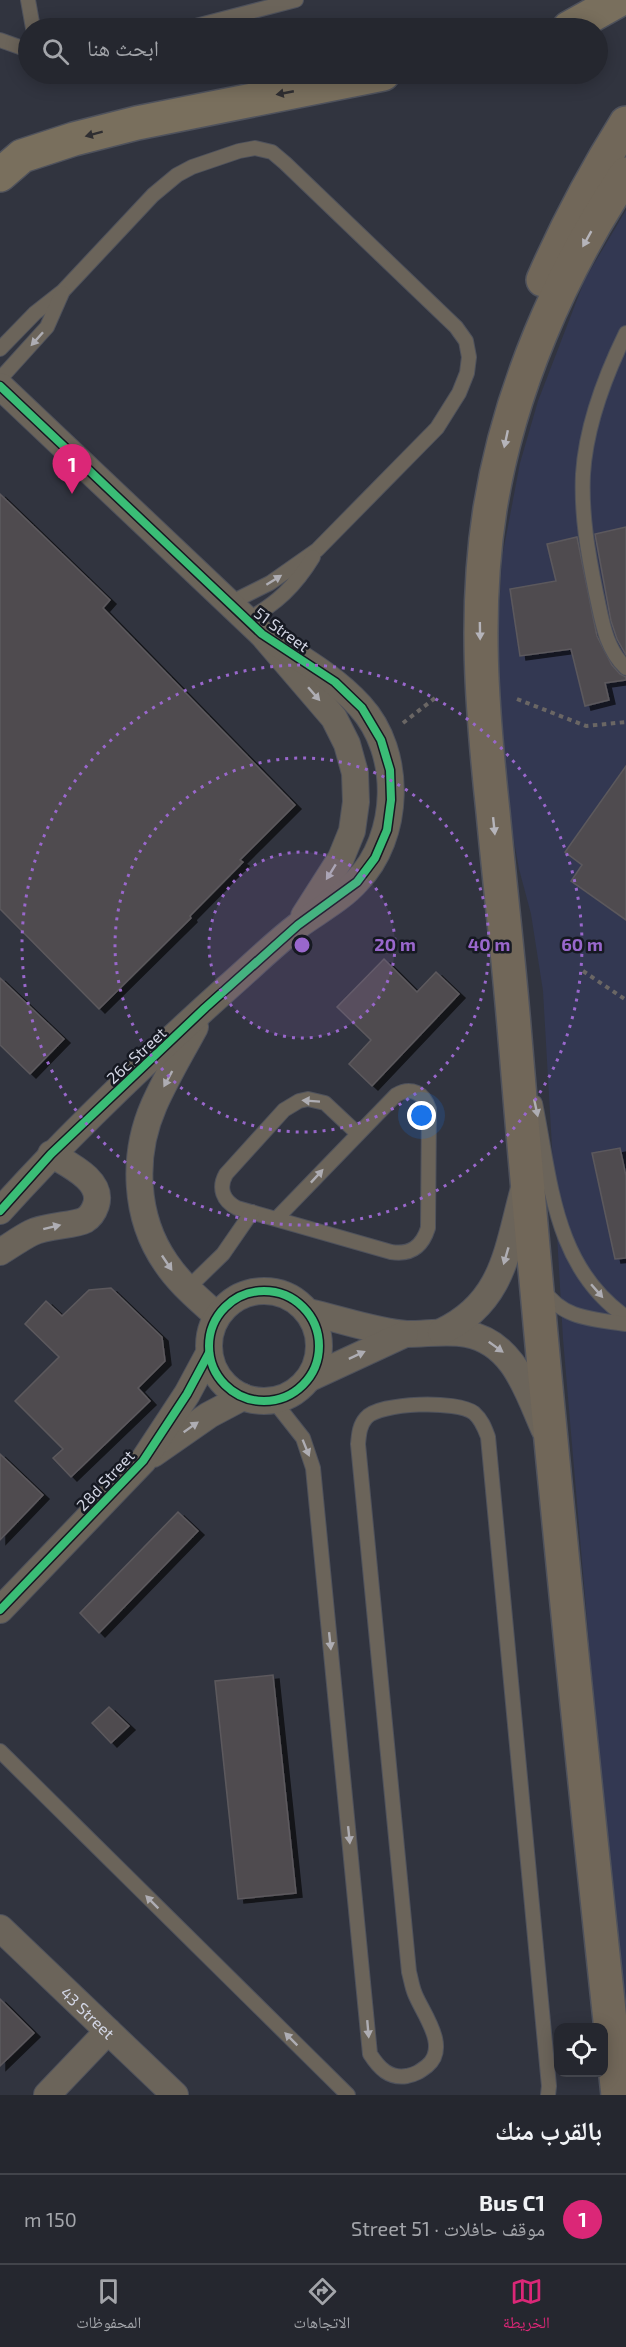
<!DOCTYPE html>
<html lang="ar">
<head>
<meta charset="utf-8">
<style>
	:root { --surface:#25272f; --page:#31333b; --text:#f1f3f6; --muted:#a3a5aa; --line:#42444b; --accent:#db2777 }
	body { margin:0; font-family:"Exo 2","Noto Naskh Arabic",sans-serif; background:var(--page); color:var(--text); direction:rtl }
	.controls { position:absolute; right:18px; bottom:18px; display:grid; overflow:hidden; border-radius:12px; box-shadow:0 3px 15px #0003 }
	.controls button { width:54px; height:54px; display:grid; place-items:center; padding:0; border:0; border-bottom:2px solid var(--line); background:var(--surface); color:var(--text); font:30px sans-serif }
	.you { position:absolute; left:422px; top:1116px; width:21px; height:21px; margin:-15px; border:4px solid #fff; border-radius:50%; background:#1a73e8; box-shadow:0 0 0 9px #1a73e833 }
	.badge { display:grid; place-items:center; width:39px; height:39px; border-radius:50%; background:var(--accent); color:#fff; font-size:20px; font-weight:700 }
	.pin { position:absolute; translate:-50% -50px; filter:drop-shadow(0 2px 3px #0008) }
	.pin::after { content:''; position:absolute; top:32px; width:21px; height:18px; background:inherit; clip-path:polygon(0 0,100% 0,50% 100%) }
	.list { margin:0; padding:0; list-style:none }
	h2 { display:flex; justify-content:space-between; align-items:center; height:78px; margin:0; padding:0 24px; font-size:26px }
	h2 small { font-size:20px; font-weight:400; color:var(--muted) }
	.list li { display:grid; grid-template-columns:39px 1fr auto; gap:18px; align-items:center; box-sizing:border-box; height:90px; padding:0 24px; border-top:2px solid var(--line) }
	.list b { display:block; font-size:22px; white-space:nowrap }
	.list p { margin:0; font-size:20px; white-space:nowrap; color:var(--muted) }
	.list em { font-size:20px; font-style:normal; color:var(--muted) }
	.icon { flex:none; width:33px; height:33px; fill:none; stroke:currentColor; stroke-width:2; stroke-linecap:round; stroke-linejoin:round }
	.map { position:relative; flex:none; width:626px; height:2095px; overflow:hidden; direction:ltr }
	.search { position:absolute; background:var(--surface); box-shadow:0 3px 15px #0003; left:18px; right:18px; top:18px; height:66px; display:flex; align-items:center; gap:15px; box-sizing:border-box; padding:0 21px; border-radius:33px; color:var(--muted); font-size:22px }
	.sheet { height:168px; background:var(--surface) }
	nav { display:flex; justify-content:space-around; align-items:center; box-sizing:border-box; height:84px; border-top:2px solid var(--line); background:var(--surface); font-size:16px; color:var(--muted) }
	nav a { display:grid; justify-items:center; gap:3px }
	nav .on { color:var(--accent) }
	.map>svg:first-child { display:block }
</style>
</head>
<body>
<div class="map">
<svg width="626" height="2095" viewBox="0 0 626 2095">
	<defs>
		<filter id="shadow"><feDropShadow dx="6" dy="4" stdDeviation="0" flood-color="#0009"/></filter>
	</defs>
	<rect width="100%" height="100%" fill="#31343f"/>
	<!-- built -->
	<polygon fill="#333852" points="626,210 626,2008 606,1843 563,1339 543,991 531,914 519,869 509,814 502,758 497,646 502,557 508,526 520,463 538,401 585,279"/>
	<!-- building -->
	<g fill="#504c50" stroke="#5c595d" stroke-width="1.5" filter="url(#shadow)">
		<polygon points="0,494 110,600 103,608 295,805 240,860 243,862 190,916 191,918 99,1009 0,909"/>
		<polygon points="626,527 626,655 617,639 611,621 595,534"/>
		<polygon points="577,537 597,636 612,665 620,674 626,677 626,680 605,683 609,700 585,706 571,649 520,656 510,589 556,581 547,544"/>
		<polygon points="626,766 626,920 571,881 582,865 565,852"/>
		<polygon points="384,959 417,992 436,972 459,994 372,1086 349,1064 371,1040 337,1007"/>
		<polygon points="0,978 64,1039 30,1074 0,1045"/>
		<polygon points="620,1148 626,1176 626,1258 615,1259 592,1153"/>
		<polygon points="111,1288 162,1337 165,1361 138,1388 150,1401 71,1477 53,1458 63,1449 15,1401 59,1357 25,1324 46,1301 62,1316 89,1290"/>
		<polygon points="0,1454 43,1495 0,1540"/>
		<polygon points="178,1512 198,1531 99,1633 80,1613"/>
		<polygon points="273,1675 296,1893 238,1899 215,1681"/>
		<polygon points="109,1707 129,1726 111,1743 92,1723"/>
		<polygon points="0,1999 34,2033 0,2066"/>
	</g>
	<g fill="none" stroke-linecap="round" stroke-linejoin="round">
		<!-- lane casing -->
		<g stroke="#4f525c" stroke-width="16">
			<g id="lane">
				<polyline points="28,0 33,28"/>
				<polyline points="188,28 296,0"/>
				<polyline points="0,40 28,50"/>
				<path d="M626 333C605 376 586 426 583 474 581 514 588 554 596 593 602 620 605 648 626 668"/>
				<polyline points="0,349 35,313 63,291 153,195 177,175 192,167 239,151 255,148 272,152 285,163 456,327 466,341 469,357 467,373 459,393 437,428 317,550 270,583 228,604"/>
				<polyline points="0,379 47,327 62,293"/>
				<path d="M246 620C276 605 296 585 313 557"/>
				<path d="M535 1103C551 1182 554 1267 626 1317"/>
				<path d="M276 1219 396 1095C411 1086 424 1093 429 1109L428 1228C422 1247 410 1255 391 1252L237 1208C223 1201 218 1188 226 1174L284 1110 299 1101 308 1099 325 1103 357 1133"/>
				<polyline points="187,1289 223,1254 252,1212"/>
				<path d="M543 1289C562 1319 593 1319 626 1324"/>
				<path d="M273 1400 303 1438 313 1468 370 2054C379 2068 389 2079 407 2076 416 2074 419 2072 427 2066 450 2047 423 2014 415 1994 412 1987 411 1979 409 1972L358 1444C359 1435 359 1426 366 1418 379 1402 458 1400 474 1413 482 1420 485 1429 488 1437L549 2086 548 2095"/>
				<polyline points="0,1751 348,2095"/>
			</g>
		</g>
		<!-- street casing -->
		<g stroke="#4f525c" stroke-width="28">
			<g id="street">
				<polyline points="0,386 262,634 334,718 347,744 355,773 356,802 352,831 341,858 304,916"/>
				<path d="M195 1027C181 1053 166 1078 154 1105 132 1155 134 1217 166 1263 180 1284 199 1299 217 1316"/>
				<path d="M0 1211C71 1132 148 1059 227 988 251 967 274 944 299 925 318 911 341 899 357 881 400 837 403 753 360 706 333 676 296 656 262 634"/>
				<path d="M0 1252C10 1246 21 1238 31 1233 47 1225 74 1226 85 1220 90 1217 94 1211 96 1205 104 1180 67 1164 51 1154"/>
				<circle cx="264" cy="1346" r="55"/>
				<path d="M308 1312C336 1318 380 1333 407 1334 427 1334 448 1330 467 1334 514 1343 527 1391 544 1429"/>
				<path d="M441 1332C503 1303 507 1251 523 1192"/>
				<polyline points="310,1378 405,1334"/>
				<polyline points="153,1454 209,1415 243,1397"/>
				<polyline points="0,1610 143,1461 187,1394 209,1353"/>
				<path id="s1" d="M0 1928 175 2095"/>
				<polyline points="47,2095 108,2031"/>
			</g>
		</g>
		<!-- secondary casing -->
		<g stroke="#4f525c" stroke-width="36">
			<g id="secondary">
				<path d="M543 280C567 225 594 174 626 123"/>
				<path d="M618 2095C580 1743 544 1391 515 1038 509 962 500 887 493 812 482 710 474 611 490 509 509 390 560 273 626 174"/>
			</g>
		</g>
		<!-- primary casing -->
		<g stroke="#4f525c" stroke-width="36">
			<g id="primary">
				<polyline points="569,28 619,0"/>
				<polyline points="0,175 22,156 74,139 137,123 383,74"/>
			</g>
		</g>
		<!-- path -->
		<g stroke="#6a6664" stroke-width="4" stroke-dasharray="4.5 4.5" stroke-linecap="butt">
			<polyline points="517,699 586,726 626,722"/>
			<polyline points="403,723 435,698"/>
			<polyline points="583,971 626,1000"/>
		</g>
		<!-- lane -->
		<use href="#lane" stroke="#6b645a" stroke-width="14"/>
		<!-- street -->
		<use href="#street" stroke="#6b645a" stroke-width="26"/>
		<!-- secondary -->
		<use href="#secondary" stroke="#716759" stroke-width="33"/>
		<!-- primary -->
		<use href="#primary" stroke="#796f5d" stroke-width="33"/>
		<!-- cycleway casing -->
		<g stroke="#161922" stroke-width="11">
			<g id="cycleway">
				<polyline points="0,386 262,634 335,682 362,708 381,740 390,770 391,800 387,830 375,858 357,882 298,925 205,1008 51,1154 0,1211"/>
				<circle cx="264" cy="1346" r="55"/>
				<polyline points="0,1610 143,1461 187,1394 209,1353"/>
			</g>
		</g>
		<!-- cycleway -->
		<use href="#cycleway" stroke="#3abd76" stroke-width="8"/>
	</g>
	<!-- one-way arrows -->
	<defs><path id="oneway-solid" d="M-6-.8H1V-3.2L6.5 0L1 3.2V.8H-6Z" transform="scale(1.5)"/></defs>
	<g fill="#2f2e31">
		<use href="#oneway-solid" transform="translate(285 93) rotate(169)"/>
		<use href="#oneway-solid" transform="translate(94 134) rotate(165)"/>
	</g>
	<g fill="#b5b4ba">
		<use href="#oneway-solid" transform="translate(587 239) rotate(119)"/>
		<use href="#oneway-solid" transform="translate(506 439) rotate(102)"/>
		<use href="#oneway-solid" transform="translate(480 631) rotate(89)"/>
		<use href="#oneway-solid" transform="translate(494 826) rotate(84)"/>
	</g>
	<g fill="#aeadb3">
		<use href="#oneway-solid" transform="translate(37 339) rotate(132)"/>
		<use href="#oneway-solid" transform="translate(274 580) rotate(-32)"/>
		<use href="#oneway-solid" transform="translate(314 694) rotate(49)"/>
		<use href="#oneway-solid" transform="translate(331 872) rotate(122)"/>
		<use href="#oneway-solid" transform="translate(168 1079) rotate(118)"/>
		<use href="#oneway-solid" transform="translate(311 1101) rotate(-176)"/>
		<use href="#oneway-solid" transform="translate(536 1108) rotate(78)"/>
		<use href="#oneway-solid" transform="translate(317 1176) rotate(-47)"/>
		<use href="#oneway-solid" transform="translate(52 1227) rotate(-14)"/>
		<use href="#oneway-solid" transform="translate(506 1256) rotate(106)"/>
		<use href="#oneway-solid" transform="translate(167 1263) rotate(56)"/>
		<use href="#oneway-solid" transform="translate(597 1291) rotate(49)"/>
		<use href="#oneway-solid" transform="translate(496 1347) rotate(36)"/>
		<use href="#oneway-solid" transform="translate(357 1355) rotate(-25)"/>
		<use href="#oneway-solid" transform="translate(191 1427) rotate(-35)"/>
		<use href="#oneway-solid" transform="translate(306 1448) rotate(68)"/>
		<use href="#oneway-solid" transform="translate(330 1641) rotate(84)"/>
		<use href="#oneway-solid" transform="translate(349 1835) rotate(84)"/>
		<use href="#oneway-solid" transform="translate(152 1902) rotate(-135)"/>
		<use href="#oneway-solid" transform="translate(368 2029) rotate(85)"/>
		<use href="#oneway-solid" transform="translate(291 2039) rotate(-135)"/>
	</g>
	<!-- distance rings -->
	<circle cx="302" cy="945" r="93" fill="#9967cc" fill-opacity=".12"/>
	<g fill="none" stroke="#9967cc" stroke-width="3" stroke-dasharray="3 6">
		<circle cx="302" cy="945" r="93"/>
		<circle cx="302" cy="945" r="187"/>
		<circle cx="302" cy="945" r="280"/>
	</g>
	<g text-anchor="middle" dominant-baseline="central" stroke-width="5" stroke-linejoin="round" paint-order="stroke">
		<!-- street labels -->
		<g font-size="16" fill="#d2d5e3" stroke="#161922">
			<text transform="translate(282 629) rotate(36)">51 Street</text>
			<text transform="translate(136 1055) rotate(-43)">26c Street</text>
			<text transform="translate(105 1480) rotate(-47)">28d Street</text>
			<text stroke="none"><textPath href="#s1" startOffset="122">43 Street</textPath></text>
		</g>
	</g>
	<circle cx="302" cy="945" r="9" fill="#9967cc" stroke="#161922" stroke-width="3"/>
	<g font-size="18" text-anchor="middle" font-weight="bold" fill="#9967cc" stroke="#161922" stroke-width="5" stroke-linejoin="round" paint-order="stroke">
		<text x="395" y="951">20 m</text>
		<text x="489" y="951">40 m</text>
		<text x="582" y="951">60 m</text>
	</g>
</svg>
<div class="controls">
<button><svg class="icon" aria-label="locate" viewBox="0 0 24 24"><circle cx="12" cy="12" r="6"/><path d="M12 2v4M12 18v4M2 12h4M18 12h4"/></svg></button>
</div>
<div class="you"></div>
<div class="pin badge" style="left:72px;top:494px">1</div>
<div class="search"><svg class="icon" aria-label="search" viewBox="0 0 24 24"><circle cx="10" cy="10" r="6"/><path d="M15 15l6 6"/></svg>ابحث هنا</div>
</div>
<section class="sheet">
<h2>بالقرب منك<small></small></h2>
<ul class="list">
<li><span class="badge">1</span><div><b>Bus C1</b><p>موقف حافلات · 51 Street</p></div><em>150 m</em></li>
</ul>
</section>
<nav>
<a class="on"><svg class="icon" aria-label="map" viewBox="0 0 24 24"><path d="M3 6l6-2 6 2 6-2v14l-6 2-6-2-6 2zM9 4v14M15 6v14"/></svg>الخريطة</a>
<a><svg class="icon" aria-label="directions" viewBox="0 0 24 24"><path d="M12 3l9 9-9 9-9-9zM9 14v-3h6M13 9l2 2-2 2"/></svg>الاتجاهات</a>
<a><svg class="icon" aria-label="saved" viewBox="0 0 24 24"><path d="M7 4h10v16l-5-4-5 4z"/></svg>المحفوظات</a>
</nav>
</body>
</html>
